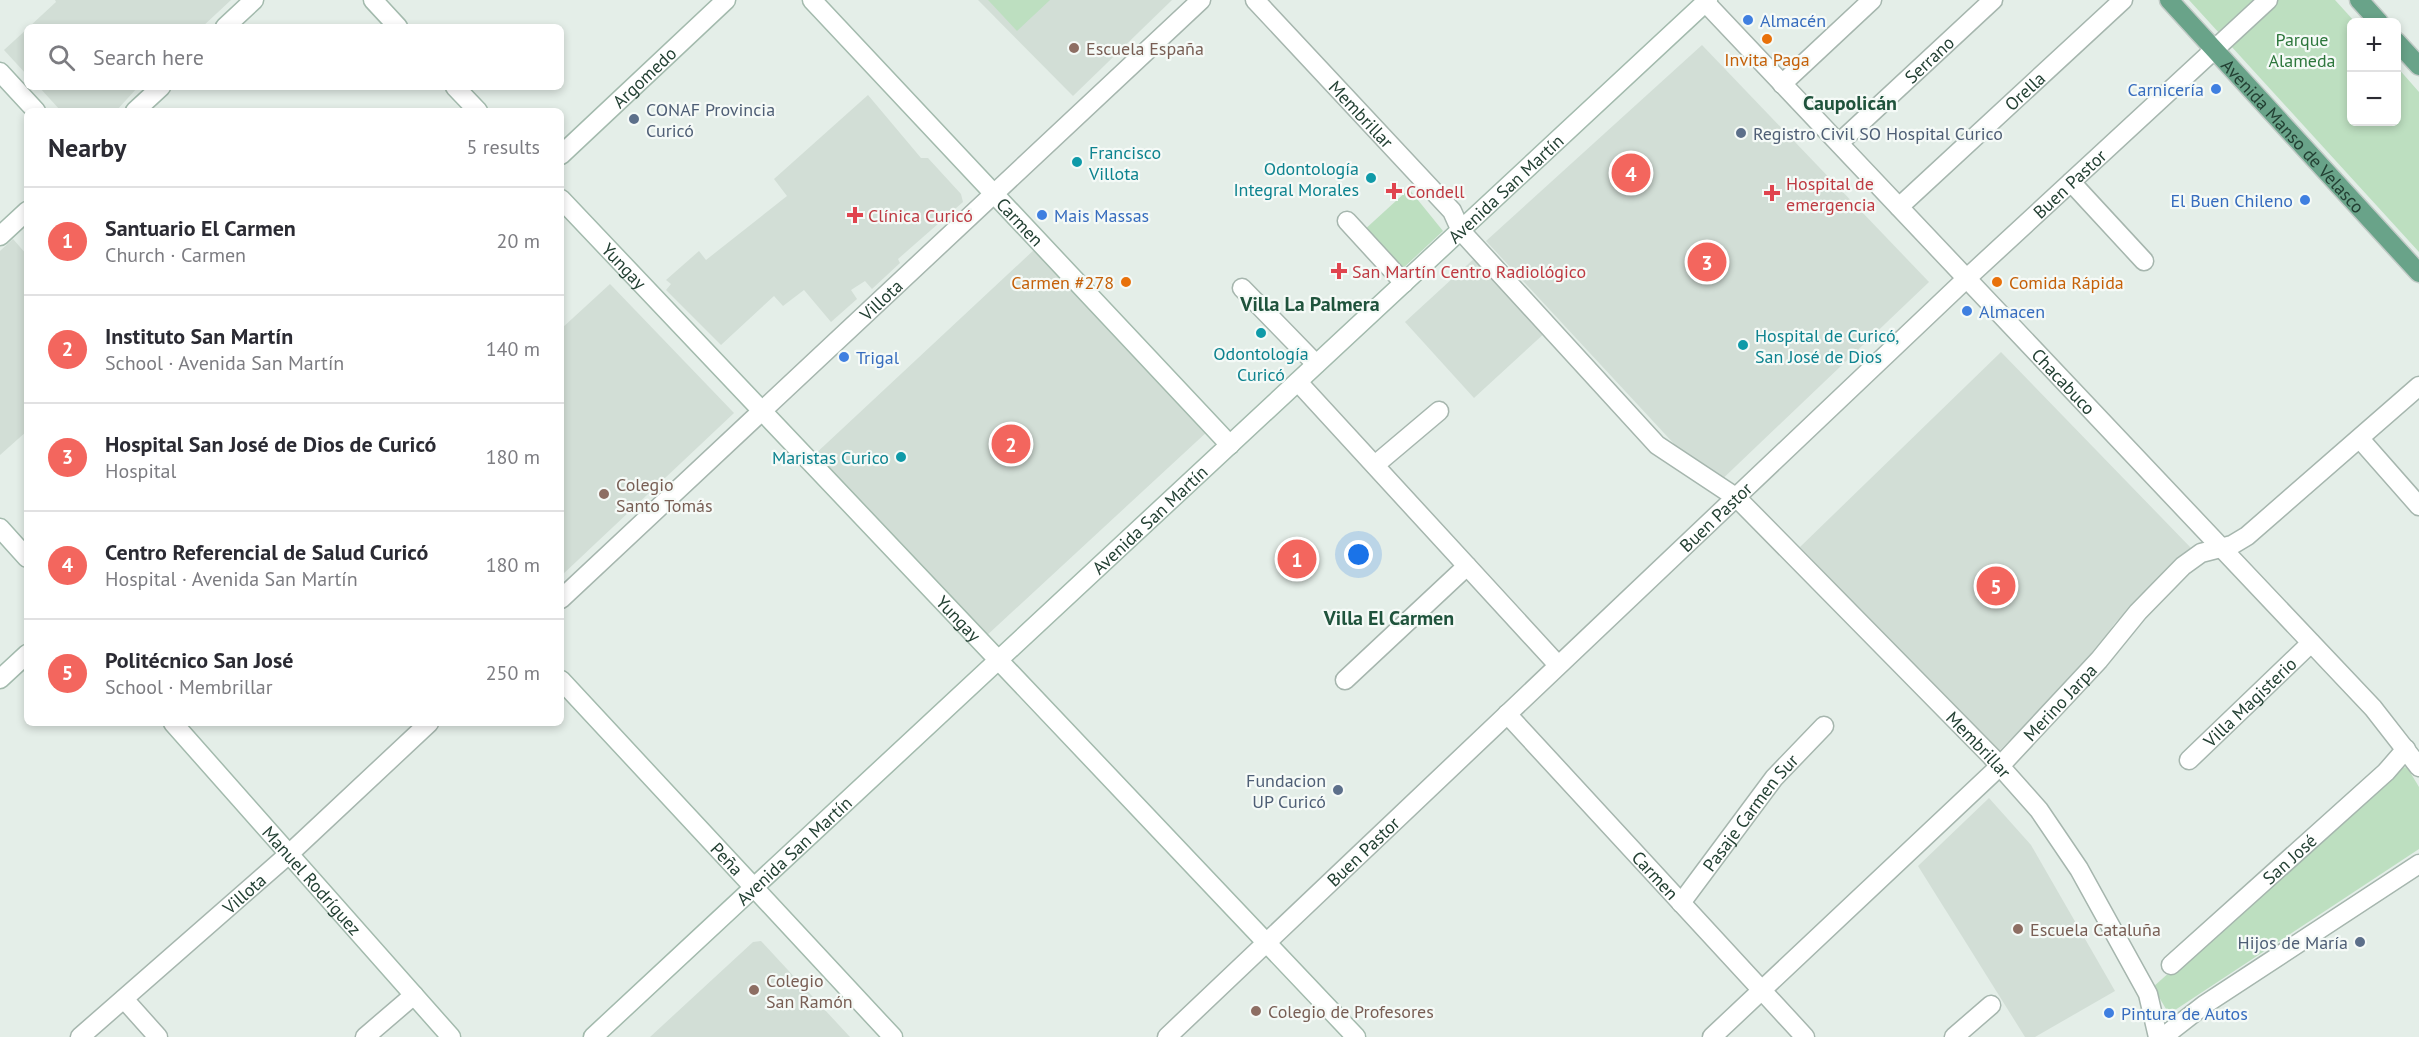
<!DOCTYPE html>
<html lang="en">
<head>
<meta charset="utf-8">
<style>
	:root { --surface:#fff; --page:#f7f7f7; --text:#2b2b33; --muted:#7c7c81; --line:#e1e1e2; --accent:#f3665e }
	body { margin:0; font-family:"PT Sans",sans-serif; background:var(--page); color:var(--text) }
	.controls { position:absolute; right:18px; top:18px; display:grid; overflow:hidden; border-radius:9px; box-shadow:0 3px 9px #0003 }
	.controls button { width:54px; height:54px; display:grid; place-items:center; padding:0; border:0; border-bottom:2px solid var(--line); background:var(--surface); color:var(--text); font:30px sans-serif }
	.you { position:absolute; left:1359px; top:555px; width:21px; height:21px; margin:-15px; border:4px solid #fff; border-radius:50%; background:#1a73e8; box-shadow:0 0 0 9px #1a73e833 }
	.badge { display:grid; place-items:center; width:39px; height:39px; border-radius:50%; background:var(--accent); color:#fff; font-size:20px; font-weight:700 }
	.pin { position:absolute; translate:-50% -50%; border:3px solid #fff; box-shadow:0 2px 6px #0006 }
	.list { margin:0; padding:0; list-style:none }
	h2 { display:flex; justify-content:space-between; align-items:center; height:78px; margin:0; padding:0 24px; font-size:26px }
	h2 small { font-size:20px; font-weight:400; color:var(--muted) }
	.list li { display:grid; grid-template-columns:39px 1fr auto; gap:18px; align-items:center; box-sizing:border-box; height:108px; padding:0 24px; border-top:2px solid var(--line) }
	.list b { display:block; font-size:22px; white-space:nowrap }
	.list p { margin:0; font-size:20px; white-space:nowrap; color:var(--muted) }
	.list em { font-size:20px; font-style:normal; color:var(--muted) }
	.icon { flex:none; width:33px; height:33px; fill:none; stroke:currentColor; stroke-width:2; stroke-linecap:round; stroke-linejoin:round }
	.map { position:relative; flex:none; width:2419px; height:1037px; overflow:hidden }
	.search { position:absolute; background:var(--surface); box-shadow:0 3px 9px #0003; left:24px; top:24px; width:540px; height:66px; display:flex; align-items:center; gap:15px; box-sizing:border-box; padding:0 21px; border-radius:9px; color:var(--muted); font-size:22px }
	.panel { position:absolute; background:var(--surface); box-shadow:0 3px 9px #0003; left:24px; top:108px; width:540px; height:618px; border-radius:9px }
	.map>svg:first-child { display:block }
</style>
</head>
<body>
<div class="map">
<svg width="2419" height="1037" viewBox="0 0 2419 1037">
	<rect width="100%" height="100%" fill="#e4eee8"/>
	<!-- built -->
	<g fill="#d2ded6">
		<polygon points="55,0 231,0 202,27 29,27 56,2"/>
		<polygon points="978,0 1172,0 1073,96"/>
		<polygon points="27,29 27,75 4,50"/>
		<polygon points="1702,45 1929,282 1714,487 1486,241"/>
		<polygon points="39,87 138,87 116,111 61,111"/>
		<polygon points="868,95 921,158 928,158 961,194 963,202 898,259 900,263 872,289 865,281 851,290 857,299 831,322 804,290 783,306 774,296 721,345 666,290 671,284 666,280 699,251 706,260 787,196 774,179"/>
		<polygon points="13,239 27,255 27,431 0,455 0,251"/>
		<polygon points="1036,248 1209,430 984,638 812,457"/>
		<polygon points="1478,255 1547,331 1474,398 1405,322"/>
		<polygon points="610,284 734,413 561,576 561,329"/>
		<polygon points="2001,352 2192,549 2115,623 2090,659 1998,752 1800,547"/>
		<polygon points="1989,798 2031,845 2115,991 2035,1037 2025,1037 1918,866"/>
		<polygon points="761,941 850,1037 650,1037 753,942"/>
	</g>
	<!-- green -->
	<g fill="#bddfc0">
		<polygon points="988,0 1050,0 1017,31"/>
		<polygon points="2189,0 2335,0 2355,22 2352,22 2352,122 2396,122 2397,67 2419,92 2419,252"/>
		<polygon points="1409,189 1443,231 1399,272 1362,232"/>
		<polygon points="2407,767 2419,787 2419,849 2169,1014 2153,987 2400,768"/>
	</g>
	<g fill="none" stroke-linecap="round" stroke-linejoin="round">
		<!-- street casing -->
		<g stroke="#a6b6ae" stroke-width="21">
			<g id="street">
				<path id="s1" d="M1255 0 1452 211 1461 231 1657 445 1737 498 1991 756 2039 810 2079 869 2148 994 2158 1037"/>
				<path id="s2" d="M1705 2 2373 708 2419 767"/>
				<polyline points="1782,84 1872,0"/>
				<path id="s3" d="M1839 143 1993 0"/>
				<polyline points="2071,182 2144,261"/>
				<path id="s4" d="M1899 207 2123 0"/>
				<polyline points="1347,221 1404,283"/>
				<polyline points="1242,288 1316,364"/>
				<polyline points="1298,382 1558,665"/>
				<polyline points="2360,439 2419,506"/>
				<polyline points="1375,465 1439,411"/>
				<path id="s5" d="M561 599 1201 0"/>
				<polyline points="1345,680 1467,566"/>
				<path id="s6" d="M1507 714 1805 1037"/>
				<path id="s7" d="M2189 760 2311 643"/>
				<path id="s8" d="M1681 903 1774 778 1824 726"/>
				<path id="s9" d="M2171 965 2386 772 2406 749"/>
				<polyline points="124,999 158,1037"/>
				<path id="s10" d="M80 1037 289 854 429 723"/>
				<polyline points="365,1037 414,995"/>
				<path id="s11" d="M1167 1037 1966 279 2268 0"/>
				<path id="s12" d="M1712 1037 2000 766 2099 660 2138 612 2183 566 2201 553 2232 545 2247 536 2419 386"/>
				<polyline points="1954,1037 1991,1005"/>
				<polyline points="2163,1037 2204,1005 2419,864"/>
			</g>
		</g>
		<!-- secondary casing -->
		<g stroke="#a3baad" stroke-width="21">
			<g id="secondary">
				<polyline points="373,0 398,27"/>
				<path id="s13" d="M812 0 1230 445"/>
				<polyline points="225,27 254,0"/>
				<polyline points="0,72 36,111"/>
				<polyline points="455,87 478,111"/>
				<polyline points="135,111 161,87"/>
				<path id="s14" d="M561 155 726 0"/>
				<path id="s15" d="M561 199 1356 1037"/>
				<polyline points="0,236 27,211"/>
				<polyline points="0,528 27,558"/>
				<polyline points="0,679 27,654"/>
				<path id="s16" d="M561 680 893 1037"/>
				<path id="s17" d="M173 723 451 1037"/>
				<path id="s18" d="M593 1037 1708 0"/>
			</g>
		</g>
		<!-- primary casing -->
		<g stroke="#c1cac6" stroke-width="21">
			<g id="primary">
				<path id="s19" d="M2169 0 2419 273"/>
				<polyline points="2359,0 2379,22"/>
				<polyline points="2396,41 2419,66"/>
			</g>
		</g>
		<!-- street -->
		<use href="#street" stroke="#fff" stroke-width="18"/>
		<!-- secondary -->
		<use href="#secondary" stroke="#fff" stroke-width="18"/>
		<!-- primary -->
		<use href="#primary" stroke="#69a389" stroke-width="18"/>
	</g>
	<!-- markers -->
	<g fill="#3f7fe0" stroke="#f5faf7" stroke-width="2">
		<circle cx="1748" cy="20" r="6"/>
		<circle cx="2216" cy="89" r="6"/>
		<circle cx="2305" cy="200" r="6"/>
		<circle cx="1042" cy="215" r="6"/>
		<circle cx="1967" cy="311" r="6"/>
		<circle cx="844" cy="357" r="6"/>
		<circle cx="2109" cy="1013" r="6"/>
	</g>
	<g fill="#e8710a" stroke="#f5faf7" stroke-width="2">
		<circle cx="1767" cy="39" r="6"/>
		<circle cx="1126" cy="282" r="6"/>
		<circle cx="1997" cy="282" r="6"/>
	</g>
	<g fill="#8d6e63" stroke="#f5faf7" stroke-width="2">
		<circle cx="1074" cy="48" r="6"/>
		<circle cx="604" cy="494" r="6"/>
		<circle cx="2018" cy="929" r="6"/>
		<circle cx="754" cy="990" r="6"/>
		<circle cx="1256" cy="1011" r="6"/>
	</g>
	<g fill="#5c6f8a" stroke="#f5faf7" stroke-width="2">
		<circle cx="634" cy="119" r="6"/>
		<circle cx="1741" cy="133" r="6"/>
		<circle cx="1338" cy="790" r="6"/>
		<circle cx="2360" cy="942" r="6"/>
	</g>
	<g fill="#0f9aa8" stroke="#f5faf7" stroke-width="2">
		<circle cx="1077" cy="162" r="6"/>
		<circle cx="1371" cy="178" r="6"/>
		<circle cx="1261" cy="333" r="6"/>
		<circle cx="1743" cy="345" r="6"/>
		<circle cx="901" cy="457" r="6"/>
	</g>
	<g fill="#e0444e" stroke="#f5faf7" stroke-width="2">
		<path d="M1391 182h6v6h6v6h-6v6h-6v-6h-6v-6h6z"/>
		<path d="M1769 184h6v6h6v6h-6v6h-6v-6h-6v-6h6z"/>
		<path d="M852 206h6v6h6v6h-6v6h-6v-6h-6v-6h6z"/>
		<path d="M1336 262h6v6h6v6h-6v6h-6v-6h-6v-6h6z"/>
	</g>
	<g text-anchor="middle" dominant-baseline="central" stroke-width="4.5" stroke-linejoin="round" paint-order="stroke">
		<!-- shop labels -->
		<g font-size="18" fill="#366cbe" stroke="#f5faf7" text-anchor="start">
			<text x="1760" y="20">Almacén</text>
			<text x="2204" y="89" text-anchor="end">Carnicería</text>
			<text x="2293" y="200" text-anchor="end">El Buen Chileno</text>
			<text x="1054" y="215">Mais Massas</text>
			<text x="1979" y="311">Almacen</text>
			<text x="856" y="357">Trigal</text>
			<text x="2121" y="1013">Pintura de Autos</text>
		</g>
		<!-- park labels -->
		<g font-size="18" fill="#2d773c" stroke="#f5faf7">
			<text x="2302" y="39">Parque<tspan x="2302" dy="21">Alameda</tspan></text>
		</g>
		<!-- education labels -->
		<g font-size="18" fill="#785e54" stroke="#f5faf7" text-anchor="start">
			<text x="1086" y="48">Escuela España</text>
			<text x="616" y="484">Colegio<tspan x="616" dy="21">Santo Tomás</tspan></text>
			<text x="2030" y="929">Escuela Cataluña</text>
			<text x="766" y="980">Colegio<tspan x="766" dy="21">San Ramón</tspan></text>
			<text x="1268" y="1011">Colegio de Profesores</text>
		</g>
		<!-- food labels -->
		<g font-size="18" fill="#c56008" stroke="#f5faf7">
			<text x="1767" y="59">Invita Paga</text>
			<text x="1114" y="282" text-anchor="end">Carmen #278</text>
			<text x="2009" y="282" text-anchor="start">Comida Rápida</text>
		</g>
		<!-- street labels -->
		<g font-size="18" fill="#234033" stroke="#f5faf7">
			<text stroke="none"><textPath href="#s3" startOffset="123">Serrano</textPath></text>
			<text stroke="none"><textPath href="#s14" startOffset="114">Argomedo</textPath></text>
			<text stroke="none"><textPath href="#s4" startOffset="171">Orella</textPath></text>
			<text stroke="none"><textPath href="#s1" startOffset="156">Membrillar</textPath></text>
			<text stroke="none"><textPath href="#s19" startOffset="184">Avenida Manso de Velasco</textPath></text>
			<text stroke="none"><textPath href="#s11" startOffset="1242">Buen Pastor</textPath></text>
			<text stroke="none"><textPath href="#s18" startOffset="1246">Avenida San Martín</textPath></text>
			<text stroke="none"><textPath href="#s13" startOffset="304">Carmen</textPath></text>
			<text stroke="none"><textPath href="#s15" startOffset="92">Yungay</textPath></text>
			<text stroke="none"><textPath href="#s5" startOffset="438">Villota</textPath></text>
			<text stroke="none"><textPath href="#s2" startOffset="522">Chacabuco</textPath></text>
			<text stroke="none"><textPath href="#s11" startOffset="756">Buen Pastor</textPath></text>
			<text stroke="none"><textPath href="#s18" startOffset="760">Avenida San Martín</textPath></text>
			<text stroke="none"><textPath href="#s15" startOffset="578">Yungay</textPath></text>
			<text stroke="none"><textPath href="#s12" startOffset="483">Merino Jarpa</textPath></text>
			<text stroke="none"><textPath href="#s7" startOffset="84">Villa Magisterio</textPath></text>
			<text stroke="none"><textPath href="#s1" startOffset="1042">Membrillar</textPath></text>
			<text stroke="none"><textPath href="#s8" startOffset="114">Pasaje Carmen Sur</textPath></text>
			<text stroke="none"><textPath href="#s18" startOffset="274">Avenida San Martín</textPath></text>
			<text stroke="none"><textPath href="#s11" startOffset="270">Buen Pastor</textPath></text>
			<text stroke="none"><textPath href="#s16" startOffset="244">Peña</textPath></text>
			<text stroke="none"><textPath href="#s9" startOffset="159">San José</textPath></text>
			<text stroke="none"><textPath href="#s6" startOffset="219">Carmen</textPath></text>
			<text stroke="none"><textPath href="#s17" startOffset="210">Manuel Rodríguez</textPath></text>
			<text stroke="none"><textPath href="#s10" startOffset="218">Villota</textPath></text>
		</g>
		<!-- service labels -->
		<g font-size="18" fill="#4e5e75" stroke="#f5faf7" text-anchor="start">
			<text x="646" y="109">CONAF Provincia<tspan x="646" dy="21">Curicó</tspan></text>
			<text x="1753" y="133">Registro Civil SO Hospital Curico</text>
			<text x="1326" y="780" text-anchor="end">Fundacion<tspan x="1326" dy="21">UP Curicó</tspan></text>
			<text x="2348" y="942" text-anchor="end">Hijos de María</text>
		</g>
		<!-- culture labels -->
		<g font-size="18" fill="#0d838f" stroke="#f5faf7" text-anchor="start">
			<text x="1089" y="152">Francisco<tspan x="1089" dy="21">Villota</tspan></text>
			<text x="1359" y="168" text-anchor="end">Odontología<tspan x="1359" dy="21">Integral Morales</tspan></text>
			<text x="1755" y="335">Hospital de Curicó,<tspan x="1755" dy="21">San José de Dios</tspan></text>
			<text x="1261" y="353" text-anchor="middle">Odontología<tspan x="1261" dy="21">Curicó</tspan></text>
			<text x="889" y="457" text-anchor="end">Maristas Curico</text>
		</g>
		<!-- health labels -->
		<g font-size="18" fill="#be3a42" stroke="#f5faf7" text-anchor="start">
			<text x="1786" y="183">Hospital de<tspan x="1786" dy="21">emergencia</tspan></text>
			<text x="1406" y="191">Condell</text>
			<text x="868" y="215">Clínica Curicó</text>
			<text x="1352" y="271">San Martín Centro Radiológico</text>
		</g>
		<!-- neighbourhood labels -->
		<g font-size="20" font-weight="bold" fill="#1f533c" stroke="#f5faf7">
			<text x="1850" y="103">Caupolicán</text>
			<text x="1310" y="304">Villa La Palmera</text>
			<text x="1389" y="618">Villa El Carmen</text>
		</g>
	</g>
</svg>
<div class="controls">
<button>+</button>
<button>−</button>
</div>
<div class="you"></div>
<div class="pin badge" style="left:1297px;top:559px">1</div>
<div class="pin badge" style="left:1011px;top:444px">2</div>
<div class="pin badge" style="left:1707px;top:262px">3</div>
<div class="pin badge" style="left:1631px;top:173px">4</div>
<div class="pin badge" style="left:1996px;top:586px">5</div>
<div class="search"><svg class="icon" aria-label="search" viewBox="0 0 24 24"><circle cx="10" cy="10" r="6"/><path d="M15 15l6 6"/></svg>Search here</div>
<section class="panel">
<h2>Nearby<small>5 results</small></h2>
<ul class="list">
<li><span class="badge">1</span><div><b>Santuario El Carmen</b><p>Church · Carmen</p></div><em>20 m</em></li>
<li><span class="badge">2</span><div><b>Instituto San Martín</b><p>School · Avenida San Martín</p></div><em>140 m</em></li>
<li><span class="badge">3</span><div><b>Hospital San José de Dios de Curicó</b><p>Hospital</p></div><em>180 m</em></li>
<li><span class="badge">4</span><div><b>Centro Referencial de Salud Curicó</b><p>Hospital · Avenida San Martín</p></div><em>180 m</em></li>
<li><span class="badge">5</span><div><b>Politécnico San José</b><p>School · Membrillar</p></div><em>250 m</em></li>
</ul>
</section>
</div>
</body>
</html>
